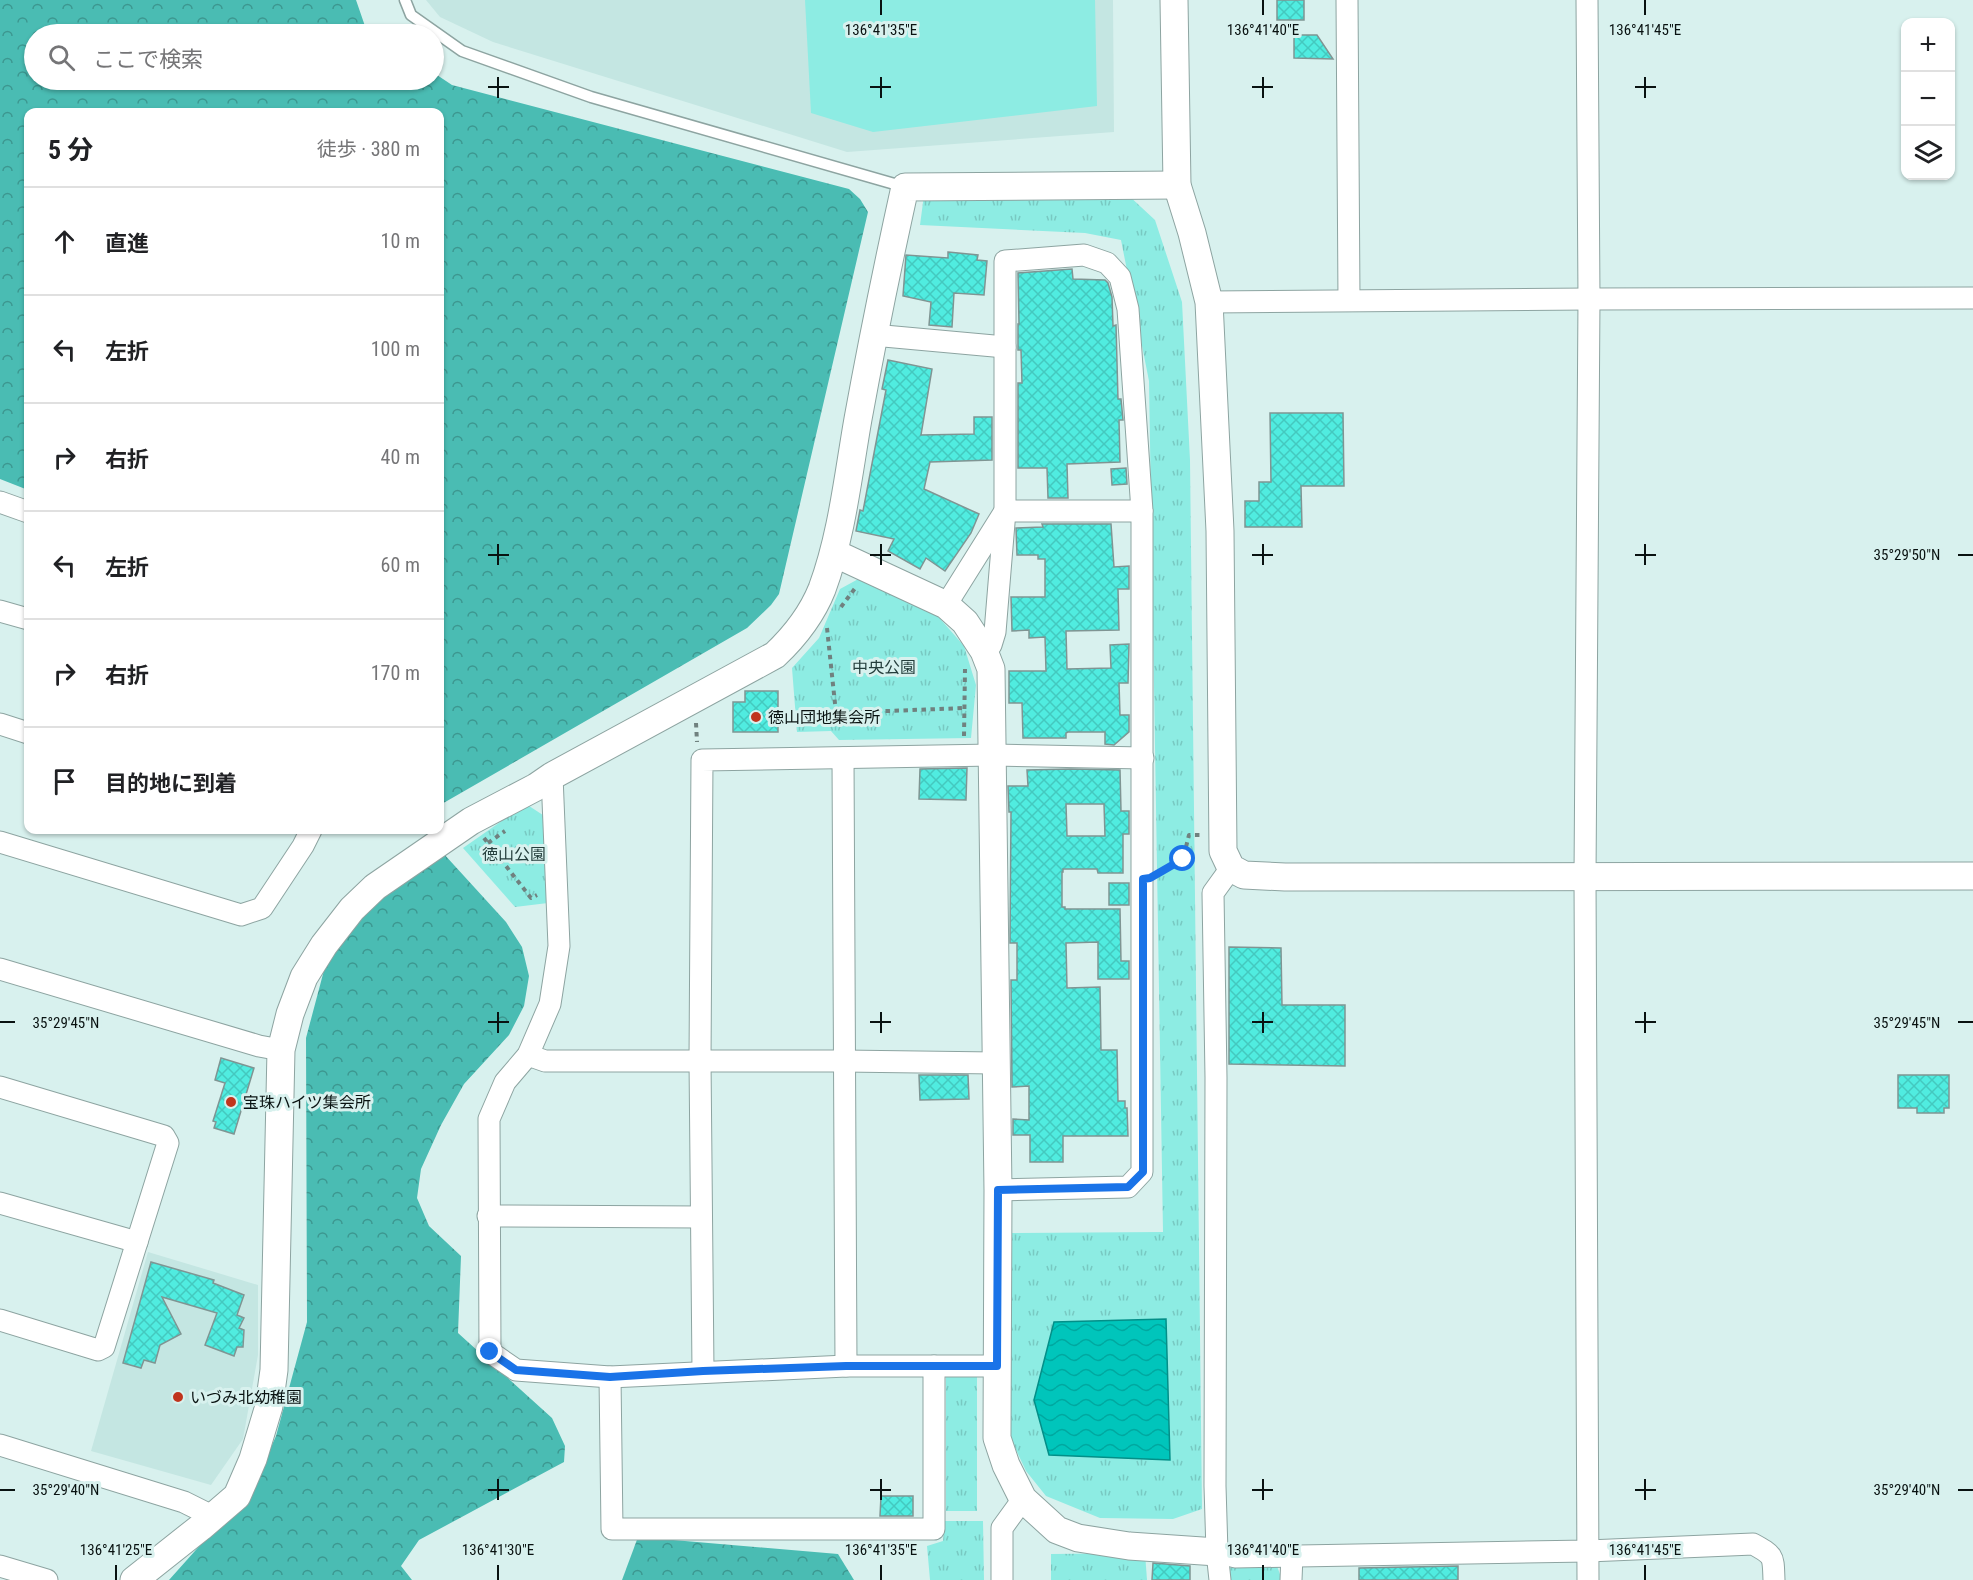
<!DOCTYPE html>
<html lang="ja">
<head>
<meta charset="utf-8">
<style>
	:root { --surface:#fff; --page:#f2f2f2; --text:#202124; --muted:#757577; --line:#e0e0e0 }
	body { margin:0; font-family:"Roboto Condensed","Noto Sans JP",sans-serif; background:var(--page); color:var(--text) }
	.controls { position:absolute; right:18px; top:18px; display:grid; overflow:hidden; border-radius:12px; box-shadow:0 2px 4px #0004 }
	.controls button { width:54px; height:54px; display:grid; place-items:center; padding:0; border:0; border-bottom:2px solid var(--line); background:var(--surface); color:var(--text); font:30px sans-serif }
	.stop { position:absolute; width:18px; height:18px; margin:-14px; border:4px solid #1a73e8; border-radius:50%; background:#fff }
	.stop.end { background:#1a73e8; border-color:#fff; box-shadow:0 2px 6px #0008 }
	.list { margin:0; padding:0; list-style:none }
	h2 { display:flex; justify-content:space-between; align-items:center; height:78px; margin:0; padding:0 24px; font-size:26px }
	h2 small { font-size:20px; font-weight:400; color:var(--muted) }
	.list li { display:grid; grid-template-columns:39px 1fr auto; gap:18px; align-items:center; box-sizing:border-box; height:108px; padding:0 24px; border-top:2px solid var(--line) }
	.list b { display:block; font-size:22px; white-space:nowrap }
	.list em { font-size:20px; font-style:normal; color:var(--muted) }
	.icon { flex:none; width:33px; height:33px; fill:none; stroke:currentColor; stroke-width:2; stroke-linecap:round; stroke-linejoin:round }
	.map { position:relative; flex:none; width:1973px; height:1580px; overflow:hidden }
	.search { position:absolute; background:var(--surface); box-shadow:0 2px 4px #0004; left:24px; top:24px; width:420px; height:66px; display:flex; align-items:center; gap:15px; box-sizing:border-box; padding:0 21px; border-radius:33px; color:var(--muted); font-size:22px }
	.panel { position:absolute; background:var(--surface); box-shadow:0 2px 4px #0004; left:24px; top:108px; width:420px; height:726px; border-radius:12px }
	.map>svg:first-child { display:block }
</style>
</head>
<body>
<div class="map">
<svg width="1973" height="1580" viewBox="0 0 1973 1580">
	<defs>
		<pattern id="grass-tufts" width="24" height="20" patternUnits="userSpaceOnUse" patternTransform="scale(1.5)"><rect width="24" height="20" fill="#8dece3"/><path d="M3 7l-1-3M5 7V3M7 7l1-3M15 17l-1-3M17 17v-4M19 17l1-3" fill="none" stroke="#78c9c2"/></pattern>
		<pattern id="forest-crowns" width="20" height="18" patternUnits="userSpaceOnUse" patternTransform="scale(1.5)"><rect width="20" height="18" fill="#4abcb3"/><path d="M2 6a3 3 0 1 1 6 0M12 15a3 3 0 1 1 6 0" fill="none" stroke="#3c9790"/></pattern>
		<pattern id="water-waves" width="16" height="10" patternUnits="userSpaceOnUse" patternTransform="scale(1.5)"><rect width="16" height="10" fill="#00c5bb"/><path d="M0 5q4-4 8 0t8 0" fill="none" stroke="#00a8a0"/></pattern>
		<pattern id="building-cross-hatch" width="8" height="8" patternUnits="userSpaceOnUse" patternTransform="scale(1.5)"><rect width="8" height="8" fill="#50ece0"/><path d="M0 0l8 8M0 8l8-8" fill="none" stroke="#44c9bf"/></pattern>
	</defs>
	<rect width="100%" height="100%" fill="#d8f1ee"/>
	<!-- built -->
	<g fill="#c4e6e2">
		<polygon points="426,0 1113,0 1114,132 847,152 493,42 440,17"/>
		<polygon points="148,1252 258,1285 258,1355 243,1439 211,1485 91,1451"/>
	</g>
	<!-- grass -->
	<g fill="url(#grass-tufts)">
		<polygon points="1127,194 1155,220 1182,302 1190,460 1202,1509 1173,1519 1100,1518 1046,1496 1026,1471 1004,1424 1012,1233 1163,1232 1149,381 1121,240 1085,233 920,225 924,195"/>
		<polygon points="862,577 936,614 964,646 976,685 971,738 839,740 831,731 797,732 792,668 819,638 840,589"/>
		<polygon points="526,804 549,819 548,903 515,907 463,848"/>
		<rect x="946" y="1370" width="31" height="141"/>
		<polygon points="945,1521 983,1521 984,1580 930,1580 927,1546 943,1541"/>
		<polygon points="1145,1553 1147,1580 1051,1580 1051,1554"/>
		<polygon points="1277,1566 1282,1580 1228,1580 1229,1568"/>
	</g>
	<!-- forest -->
	<g fill="url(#forest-crowns)">
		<polygon points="0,0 356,0 366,29 375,34 34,34 34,80 434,80 434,73 452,85 849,189 860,199 868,212 779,594 771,605 747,628 440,805 440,112 28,112 28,490 0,479"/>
		<polygon points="443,853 506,922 522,947 529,976 524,1006 509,1035 464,1084 441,1125 421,1169 417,1198 429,1226 461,1256 458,1333 552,1418 565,1446 564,1462 419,1540 401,1566 412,1580 169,1580 254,1485 276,1436 307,1322 306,1038 327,959 396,878"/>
		<polygon points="638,1537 838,1554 854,1580 622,1580"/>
	</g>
	<!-- garden -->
	<polygon fill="#8dece3" points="805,0 1095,0 1097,106 873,132 811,113"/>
	<!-- water -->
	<polygon fill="url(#water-waves)" stroke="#038f88" stroke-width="1.5" points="1166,1319 1170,1460 1049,1455 1034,1400 1054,1322"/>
	<!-- building -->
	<g fill="url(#building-cross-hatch)" stroke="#7f9593" stroke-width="1.5" fill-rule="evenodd">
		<rect x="1277" y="0" width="27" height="20"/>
		<polygon points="1294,35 1317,35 1333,59 1294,58"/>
		<polygon points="948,252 978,255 977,260 987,261 984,295 954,293 952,327 929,325 931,302 903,296 906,255 948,258"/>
		<polygon points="1072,269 1073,279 1105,280 1108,283 1112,297 1113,326 1116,325 1118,399 1121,399 1123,420 1119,420 1120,462 1067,464 1068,498 1048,498 1047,468 1018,468 1018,383 1022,383 1021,350 1018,350 1018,324 1019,324 1018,273"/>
		<polygon points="888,360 932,369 921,435 974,434 974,417 992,417 992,460 930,462 924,489 979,514 971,533 945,571 926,558 920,569 888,551 894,539 856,531 860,510 863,511 886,390 882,389"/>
		<polygon points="1270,413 1343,413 1344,486 1301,486 1302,527 1245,527 1245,501 1259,501 1259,482 1271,482"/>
		<polygon points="1126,468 1127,484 1112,485 1111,469"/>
		<polygon points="1042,524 1111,524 1114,567 1129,566 1129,589 1118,589 1119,630 1066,631 1067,669 1111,668 1110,645 1129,644 1128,683 1119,683 1120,715 1129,715 1129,732 1114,745 1105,744 1105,732 1068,732 1066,733 1066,738 1023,738 1022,703 1009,703 1009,671 1046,671 1045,637 1029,638 1029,630 1012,631 1011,597 1045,597 1045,559 1038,559 1038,555 1017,555 1016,528 1043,527"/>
		<polygon points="745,691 778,691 778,732 733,732 733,702 745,702"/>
		<polygon points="967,768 966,800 919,799 920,769"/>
		<path d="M1071 769 1120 770 1121 811H1129V834H1123V873H1098L1097 869H1063V872H1062V907H1065V909H1120L1121 961H1129V979H1098V942L1066 943 1067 988 1100 987 1101 1050H1117L1118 1101H1125V1108H1127L1128 1136H1063V1162H1030V1135H1013V1119L1029 1120V1086L1012 1087 1011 980H1017V943H1010L1011 812H1009L1008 786H1028L1027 770ZM1066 804H1104L1105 836H1067Z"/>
		<rect x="1109" y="883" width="20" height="22"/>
		<polygon points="1229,947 1281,948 1282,1005 1345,1005 1345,1066 1229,1064"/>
		<polygon points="221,1058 254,1068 234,1134 214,1128 216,1122 213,1121 225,1083 215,1080"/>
		<polygon points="919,1075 968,1075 969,1099 920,1100"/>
		<polygon points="1898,1075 1949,1075 1949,1108 1944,1108 1944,1113 1917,1113 1917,1108 1898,1108"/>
		<polygon points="151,1262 214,1280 213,1283 244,1295 237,1315 244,1318 239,1328 244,1330 243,1347 237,1347 234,1356 205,1345 217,1313 162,1297 181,1334 160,1345 155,1363 144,1360 141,1368 123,1363"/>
		<polygon points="881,1496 913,1496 913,1516 880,1516"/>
		<polygon points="1153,1563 1190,1566 1190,1580 1152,1580"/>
		<polygon points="1458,1566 1458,1580 1359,1580 1359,1568"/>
	</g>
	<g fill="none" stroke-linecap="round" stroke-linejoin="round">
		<!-- service casing -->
		<g stroke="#8da4a1" stroke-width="13">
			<polyline id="service" points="405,0 411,15 462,51 591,97 905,187"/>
		</g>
		<!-- minor casing -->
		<g stroke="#8da4a1" stroke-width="23">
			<g id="minor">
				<polyline points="1347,0 1349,300"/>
				<polyline points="1587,0 1589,299 1585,877 1588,1580"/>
				<polyline points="1209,302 1589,299 1973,298"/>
				<polyline points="873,335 1005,347"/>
				<polyline points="0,502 28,512"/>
				<polyline points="946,605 1005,511 1142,511 1142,1172 1128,1187 998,1190"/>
				<polyline points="0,611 28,619"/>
				<polyline points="984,651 991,645 995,632 1005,511 1005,261 1084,255 1107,263 1120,277 1128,309 1142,511"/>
				<polyline points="0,724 28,733"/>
				<polyline points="843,758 846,1366"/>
				<polyline points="552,776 559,946 550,1004 528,1055 505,1082 489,1119 490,1352 516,1370 610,1377 846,1366 997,1366"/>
				<polyline points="0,842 241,915 262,908 303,846 311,830"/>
				<polyline points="0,969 259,1046 281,1050"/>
				<polyline points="528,1055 545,1061 843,1061 995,1063"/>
				<polyline points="0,1087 164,1136 168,1143 104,1347 98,1350 0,1320"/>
				<polyline points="0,1203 137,1242"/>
				<polyline points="488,1216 701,1217"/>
				<polyline points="703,1371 700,1060 702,760 993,755 1143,758"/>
				<polyline points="610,1377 612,1529 934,1529 934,1366"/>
				<polyline points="0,1445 184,1502 214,1517"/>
				<path d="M1217 1552 1235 1557 1588 1551 1753 1544C1775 1556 1773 1556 1774 1580"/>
				<polyline points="0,1566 47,1580"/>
				<polyline points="1002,1580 1002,1528 1023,1499"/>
				<polyline points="1220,1580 1217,1552 1215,1486 1216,1077 1213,893 1231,868"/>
				<polyline points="1291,1580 1292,1555"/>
			</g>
		</g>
		<!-- tertiary casing -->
		<g stroke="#8da4a1" stroke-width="29">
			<g id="tertiary">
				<polyline points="1174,0 1177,185 1192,233 1209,302 1220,531 1223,851 1231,868 1244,875 1285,877 1973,876"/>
				<polyline points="834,553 946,605 965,622 984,651 991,669 998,1190 997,1438 1006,1465 1023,1499 1057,1530 1078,1538 1129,1546 1217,1552"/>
				<path d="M134 1580 201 1527 237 1496 253 1459 269 1406 274 1370 281 1050 290 1014 304 977 324 945 352 909 375 887 471 821 536 787 552 776 775 655C794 637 812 614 822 589 842 535 848 476 858 419 872 342 888 264 905 187L1177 185"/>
			</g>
		</g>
		<!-- path -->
		<g stroke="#70817f" stroke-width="4" stroke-dasharray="4.5 4.5" stroke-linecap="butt">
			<polyline points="841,607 856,587"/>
			<polyline points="827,628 836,713 965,708"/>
			<polyline points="696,723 697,742"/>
			<polyline points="964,736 965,669"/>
			<polyline points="484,838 531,898 537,895"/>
			<polyline points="488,843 505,831"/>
			<polyline points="1163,871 1183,859 1189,835 1202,835"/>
		</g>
		<!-- service -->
		<use href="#service" stroke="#fff" stroke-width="10"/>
		<!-- minor -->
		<use href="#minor" stroke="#fff" stroke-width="21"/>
		<!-- tertiary -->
		<use href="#tertiary" stroke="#fff" stroke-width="27"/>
	</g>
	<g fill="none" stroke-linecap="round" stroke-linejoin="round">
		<!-- route -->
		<polyline stroke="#1a73e8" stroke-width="8" points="490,1352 516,1370 610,1377 703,1371 846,1366 997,1366 998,1190 1128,1187 1143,1172 1143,879 1150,878 1183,859"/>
	</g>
	<!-- ticks -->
	<path fill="none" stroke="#091211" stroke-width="2" d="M881 0V15M1263 0V15M1645 0V15M498 77V98M881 77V98M1263 77V98M1645 77V98M488 87H509M870 87H891M1252 87H1273M1635 87H1656M498 544V565M881 544V565M1263 544V565M1645 544V565M488 555H509M870 555H891M1252 555H1273M1635 555H1656M1958 555H1973M498 1012V1033M881 1012V1033M1263 1012V1033M1645 1012V1033M0 1022H15M488 1022H509M870 1022H891M1252 1022H1273M1635 1022H1656M1958 1022H1973M498 1479V1500M881 1479V1500M1263 1479V1500M1645 1479V1500M0 1490H15M488 1490H509M870 1490H891M1252 1490H1273M1635 1490H1656M1958 1490H1973M116 1565V1580M498 1565V1580M881 1565V1580M1263 1565V1580M1645 1565V1580"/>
	<!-- markers -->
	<g fill="#c0341d" stroke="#d8f1ee" stroke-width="2">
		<circle cx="756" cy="717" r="6"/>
		<circle cx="231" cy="1102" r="6"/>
		<circle cx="178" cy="1397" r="6"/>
	</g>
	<g text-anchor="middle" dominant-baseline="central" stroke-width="6" stroke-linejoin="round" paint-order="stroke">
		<!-- park labels -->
		<g font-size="16" fill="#243e3c" stroke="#d8f1ee">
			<text x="884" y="667">中央公園</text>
			<text x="514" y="854">徳山公園</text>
		</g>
		<!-- poi labels -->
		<g font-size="16" fill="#091211" stroke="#d8f1ee" text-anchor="start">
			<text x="768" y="717">徳山団地集会所</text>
			<text x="243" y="1102">宝珠ハイツ集会所</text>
			<text x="190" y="1397">いづみ北幼稚園</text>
		</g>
	</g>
	<g font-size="15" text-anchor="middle" fill="#091211" stroke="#d8f1ee" stroke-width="6" stroke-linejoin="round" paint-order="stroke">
		<text x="881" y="35">136°41'35"E</text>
		<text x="1263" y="35">136°41'40"E</text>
		<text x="1645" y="35">136°41'45"E</text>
		<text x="1907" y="560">35°29'50"N</text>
		<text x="66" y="1028">35°29'45"N</text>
		<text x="1907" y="1028">35°29'45"N</text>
		<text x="66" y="1495">35°29'40"N</text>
		<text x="1907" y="1495">35°29'40"N</text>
		<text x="116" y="1555">136°41'25"E</text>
		<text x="498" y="1555">136°41'30"E</text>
		<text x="881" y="1555">136°41'35"E</text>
		<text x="1263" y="1555">136°41'40"E</text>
		<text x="1645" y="1555">136°41'45"E</text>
	</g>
</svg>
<div class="controls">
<button>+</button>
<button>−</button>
<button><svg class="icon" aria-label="layers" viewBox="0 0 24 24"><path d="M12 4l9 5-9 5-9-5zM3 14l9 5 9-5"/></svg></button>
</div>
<div class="stop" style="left:1183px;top:859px"></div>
<div class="stop end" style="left:490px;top:1352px"></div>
<div class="search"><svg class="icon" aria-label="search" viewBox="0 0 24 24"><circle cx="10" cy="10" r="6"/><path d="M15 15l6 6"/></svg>ここで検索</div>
<section class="panel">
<h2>5 分<small>徒歩 · 380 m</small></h2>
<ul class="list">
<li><svg class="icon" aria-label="ahead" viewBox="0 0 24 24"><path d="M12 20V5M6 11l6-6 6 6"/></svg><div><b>直進</b></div><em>10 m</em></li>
<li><svg class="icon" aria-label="left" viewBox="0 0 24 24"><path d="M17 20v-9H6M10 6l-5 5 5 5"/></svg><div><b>左折</b></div><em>100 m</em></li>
<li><svg class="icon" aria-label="right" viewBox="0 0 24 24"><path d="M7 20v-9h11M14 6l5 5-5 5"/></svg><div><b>右折</b></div><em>40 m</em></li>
<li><svg class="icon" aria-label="left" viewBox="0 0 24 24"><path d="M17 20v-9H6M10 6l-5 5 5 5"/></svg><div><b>左折</b></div><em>60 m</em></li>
<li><svg class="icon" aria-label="right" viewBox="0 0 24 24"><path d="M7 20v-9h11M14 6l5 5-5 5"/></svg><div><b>右折</b></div><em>170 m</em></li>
<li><svg class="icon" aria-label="arrive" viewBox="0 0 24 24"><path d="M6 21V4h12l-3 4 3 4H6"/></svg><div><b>目的地に到着</b></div></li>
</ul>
</section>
</div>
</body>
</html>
